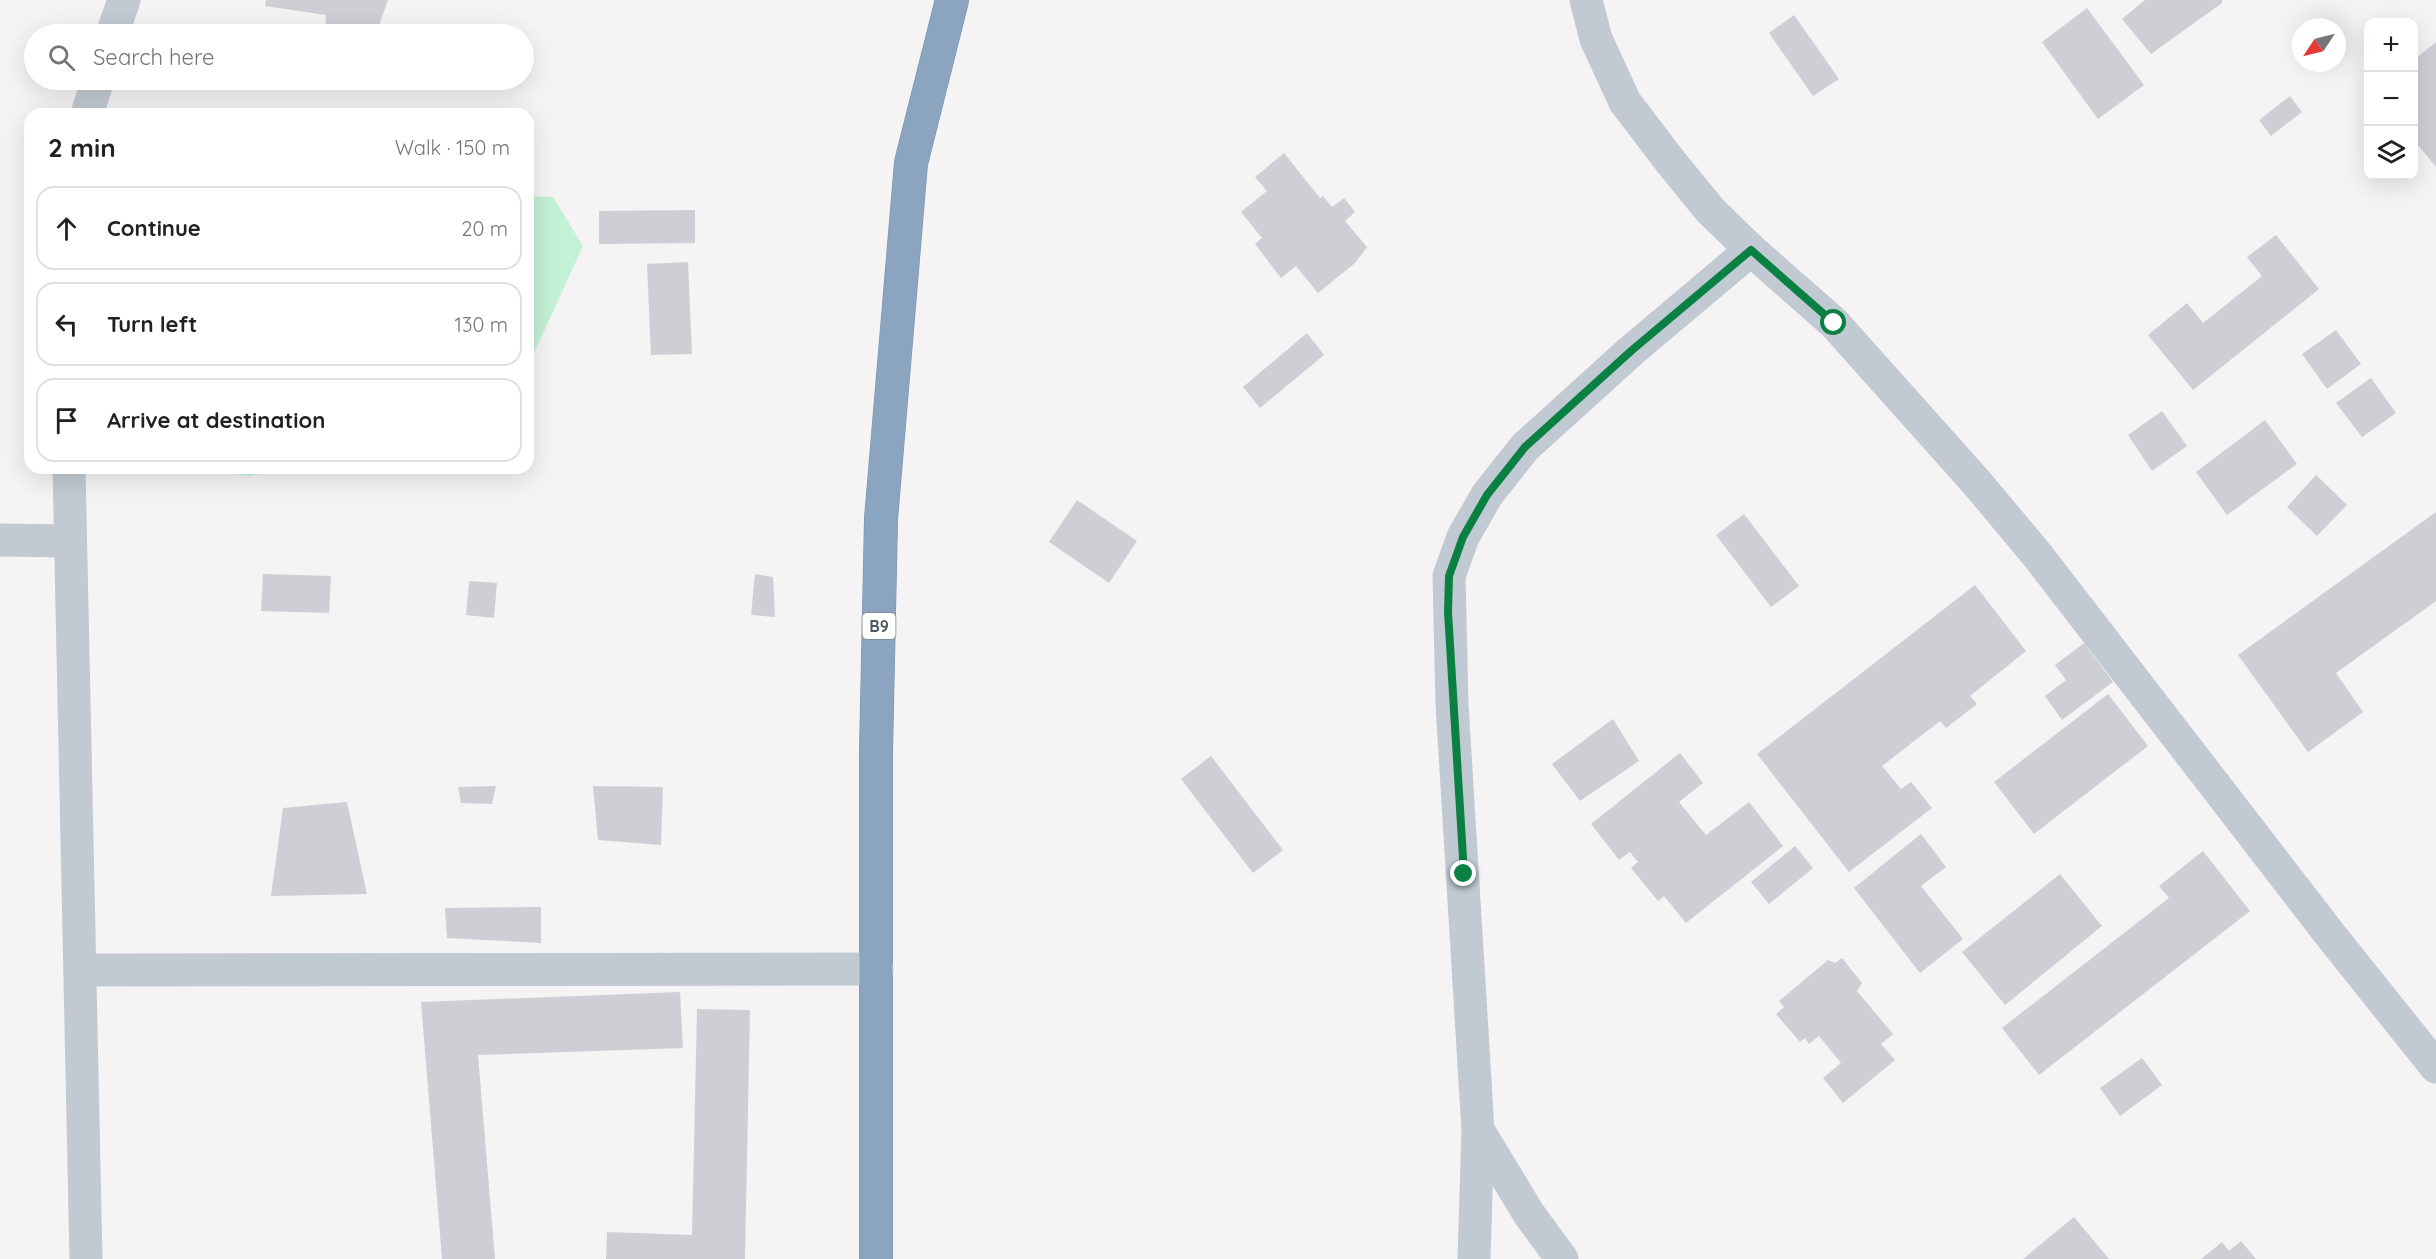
<!DOCTYPE html>
<html lang="en">
<head>
<meta charset="utf-8">
<style>
	:root { --surface:#fff; --page:#f6f6f6; --text:#202124; --muted:#757577; --line:#e0e0e0 }
	body { margin:0; font-family:Quicksand,sans-serif; background:var(--page); color:var(--text) }
	.controls { position:absolute; right:18px; top:18px; display:grid; overflow:hidden; border-radius:12px; box-shadow:0 6px 24px #0002 }
	.controls button { width:54px; height:54px; display:grid; place-items:center; padding:0; border:0; border-bottom:2px solid var(--line); background:var(--surface); color:var(--text); font:30px sans-serif }
	.compass { position:absolute; left:2292px; top:18px; width:54px; height:54px; border-radius:50%; background:var(--surface); box-shadow:0 6px 24px #0002; rotate:235deg }
	.stop { position:absolute; width:18px; height:18px; margin:-14px; border:4px solid #0b8043; border-radius:50%; background:#fff }
	.stop.end { background:#0b8043; border-color:#fff; box-shadow:0 2px 6px #0008 }
	.list { margin:0; padding:0; list-style:none }
	h2 { display:flex; justify-content:space-between; align-items:center; height:78px; margin:0; padding:0 24px; font-size:26px }
	h2 small { font-size:20px; font-weight:400; color:var(--muted) }
	.list li { display:grid; grid-template-columns:39px 1fr auto; gap:18px; align-items:center; box-sizing:border-box; height:84px; margin:0 12px 12px; padding:0 12px; border:2px solid var(--line); border-radius:18px }
	.list b { display:block; font-size:22px; white-space:nowrap }
	.list em { font-size:20px; font-style:normal; color:var(--muted) }
	.icon { flex:none; width:33px; height:33px; fill:none; stroke:currentColor; stroke-width:2; stroke-linecap:round; stroke-linejoin:round }
	.map { position:relative; flex:none; width:2436px; height:1259px; overflow:hidden }
	.search { position:absolute; background:var(--surface); box-shadow:0 6px 24px #0002; left:24px; top:24px; width:510px; height:66px; display:flex; align-items:center; gap:15px; box-sizing:border-box; padding:0 21px; border-radius:33px; color:var(--muted); font-size:22px }
	.panel { position:absolute; background:var(--surface); box-shadow:0 6px 24px #0002; left:24px; top:108px; width:510px; height:366px; border-radius:18px }
	.map>svg:first-child { display:block }
</style>
</head>
<body>
<div class="map">
<svg width="2436" height="1259" viewBox="0 0 2436 1259">
	<rect width="100%" height="100%" fill="#f5f3f3"/>
	<!-- green -->
	<g fill="#c3f1d5">
		<polygon points="528,196 553,197 583,246 533,355 528,379"/>
		<polygon points="195,468 294,468 249,476"/>
	</g>
	<!-- building -->
	<g fill="#cdcfd5">
		<polygon points="266,0 388,0 376,34 325,34 326,15 265,6"/>
		<polygon points="2145,0 2222,0 2222,3 2151,54 2122,19"/>
		<polygon points="2087,8 2144,85 2098,119 2042,42"/>
		<polygon points="1794,15 1839,79 1813,96 1769,33"/>
		<polygon points="2436,42 2436,167 2419,146 2414,150 2414,60"/>
		<polygon points="2290,96 2302,112 2271,136 2259,120"/>
		<polygon points="1284,153 1320,198 1323,196 1332,207 1344,198 1355,212 1345,221 1367,247 1355,263 1318,293 1296,266 1281,278 1255,244 1262,238 1241,212 1267,191 1255,177"/>
		<polygon points="695,210 695,243 599,244 599,211"/>
		<polygon points="2276,235 2319,289 2193,390 2148,335 2187,303 2203,323 2262,276 2247,257"/>
		<polygon points="688,262 692,354 651,355 647,264"/>
		<polygon points="2336,330 2361,364 2327,389 2302,354"/>
		<polygon points="1307,333 1324,355 1260,408 1243,387"/>
		<polygon points="2371,378 2396,413 2362,437 2336,403"/>
		<polygon points="2162,411 2187,446 2152,471 2128,435"/>
		<polygon points="2265,420 2297,464 2227,515 2196,472"/>
		<polygon points="2316,475 2347,505 2317,536 2287,507"/>
		<polygon points="1077,500 1137,541 1109,583 1049,542"/>
		<polygon points="2436,512 2436,601 2336,673 2363,712 2308,752 2238,655"/>
		<polygon points="1744,514 1799,586 1771,607 1716,535"/>
		<polygon points="263,574 331,576 329,613 261,611"/>
		<polygon points="755,574 773,577 775,617 751,615"/>
		<polygon points="469,581 497,583 494,618 466,615"/>
		<polygon points="1975,585 2026,651 1970,696 1977,704 1946,728 1940,721 1882,766 1901,789 1911,782 1932,808 1849,872 1757,754"/>
		<polygon points="2084,643 2113,682 2062,720 2045,696 2066,680 2055,665"/>
		<polygon points="2108,694 2148,746 2034,834 1994,782"/>
		<polygon points="1613,719 1639,761 1580,801 1552,764"/>
		<polygon points="1680,753 1703,783 1679,802 1706,835 1749,802 1783,846 1686,923 1664,896 1658,901 1631,868 1638,862 1630,852 1619,860 1591,824"/>
		<polygon points="1211,756 1283,850 1253,873 1181,779"/>
		<polygon points="496,786 492,804 461,803 458,787"/>
		<polygon points="593,786 663,787 661,845 598,840"/>
		<polygon points="347,802 367,894 271,896 283,808"/>
		<polygon points="1921,834 1946,867 1921,886 1963,939 1920,973 1854,888"/>
		<polygon points="1795,846 1813,868 1769,904 1751,882"/>
		<polygon points="2203,851 2250,911 2039,1075 2002,1028 2169,898 2159,886"/>
		<polygon points="2060,874 2102,926 2005,1005 1962,952"/>
		<polygon points="541,907 541,943 447,938 445,908"/>
		<polygon points="1842,958 1862,983 1857,991 1893,1034 1881,1044 1895,1060 1843,1103 1823,1078 1841,1063 1819,1036 1809,1044 1805,1038 1800,1042 1776,1014 1784,1007 1779,1001 1828,960 1835,963"/>
		<polygon points="680,992 683,1048 478,1055 495,1259 442,1259 421,1002"/>
		<polygon points="697,1009 750,1010 745,1259 606,1259 607,1232 692,1235"/>
		<polygon points="2142,1058 2162,1085 2120,1116 2100,1088"/>
		<polygon points="2074,1217 2109,1259 2023,1259"/>
		<polygon points="2241,1241 2256,1259 2201,1259 2222,1242 2229,1251"/>
	</g>
	<g fill="none" stroke-linecap="round" stroke-linejoin="round">
		<!-- highway casing -->
		<g stroke="#7690ad" stroke-width="34">
			<polyline id="highway" points="876,1259 876,753 881,519 911,163 952,0"/>
		</g>
		<!-- minor -->
		<g stroke="#c1cad2" stroke-width="33">
			<polyline points="1586,0 1596,39 1625,102 1670,161 1710,210 1751,250 1834,323 1977,483 2038,556 2332,937 2436,1067"/>
			<polyline points="112,34 124,0"/>
			<polyline points="87,114 98,80"/>
			<polyline points="69,468 86,1259"/>
			<polyline points="0,540 70,541"/>
			<polyline points="80,970 877,969"/>
			<polyline points="1478,1130 1529,1214 1562,1259"/>
			<polyline points="1474,1259 1478,1130 1452,704 1449,576 1463,537 1487,495 1525,447 1631,351 1751,250"/>
		</g>
		<!-- highway -->
		<use href="#highway" stroke="#8ba5c1" stroke-width="33"/>
	</g>
	<g fill="none" stroke-linecap="round" stroke-linejoin="round">
		<!-- route -->
		<polyline stroke="#0b8043" stroke-width="8" points="1464,874 1448,612 1449,576 1463,537 1487,495 1525,447 1631,351 1751,250 1834,323"/>
	</g>
	<g text-anchor="middle" dominant-baseline="central" stroke-width="6" stroke-linejoin="round" paint-order="stroke">
		<!-- shield labels -->
		<rect fill="#fff" stroke="#808990" stroke-width="1.5" x="862.5" y="613" width="33" height="26" rx="4.5"/>
		<g font-size="16" font-weight="bold" fill="#4a5661">
			<text x="879" y="626">B9</text>
		</g>
	</g>
</svg>
<div class="controls">
<button>+</button>
<button>−</button>
<button><svg class="icon" aria-label="layers" viewBox="0 0 24 24"><path d="M12 4l9 5-9 5-9-5zM3 14l9 5 9-5"/></svg></button>
</div>
<svg class="compass" viewBox="-18 -18 36 36"><path d="M0-13l5 13h-10z" fill="#e53935"/><path d="M0 13l5-13h-10z" fill="#757577"/></svg>
<div class="stop" style="left:1834px;top:323px"></div>
<div class="stop end" style="left:1464px;top:874px"></div>
<div class="search"><svg class="icon" aria-label="search" viewBox="0 0 24 24"><circle cx="10" cy="10" r="6"/><path d="M15 15l6 6"/></svg>Search here</div>
<section class="panel">
<h2>2 min<small>Walk · 150 m</small></h2>
<ul class="list">
<li><svg class="icon" aria-label="ahead" viewBox="0 0 24 24"><path d="M12 20V5M6 11l6-6 6 6"/></svg><div><b>Continue</b></div><em>20 m</em></li>
<li><svg class="icon" aria-label="left" viewBox="0 0 24 24"><path d="M17 20v-9H6M10 6l-5 5 5 5"/></svg><div><b>Turn left</b></div><em>130 m</em></li>
<li><svg class="icon" aria-label="arrive" viewBox="0 0 24 24"><path d="M6 21V4h12l-3 4 3 4H6"/></svg><div><b>Arrive at destination</b></div></li>
</ul>
</section>
</div>
</body>
</html>
